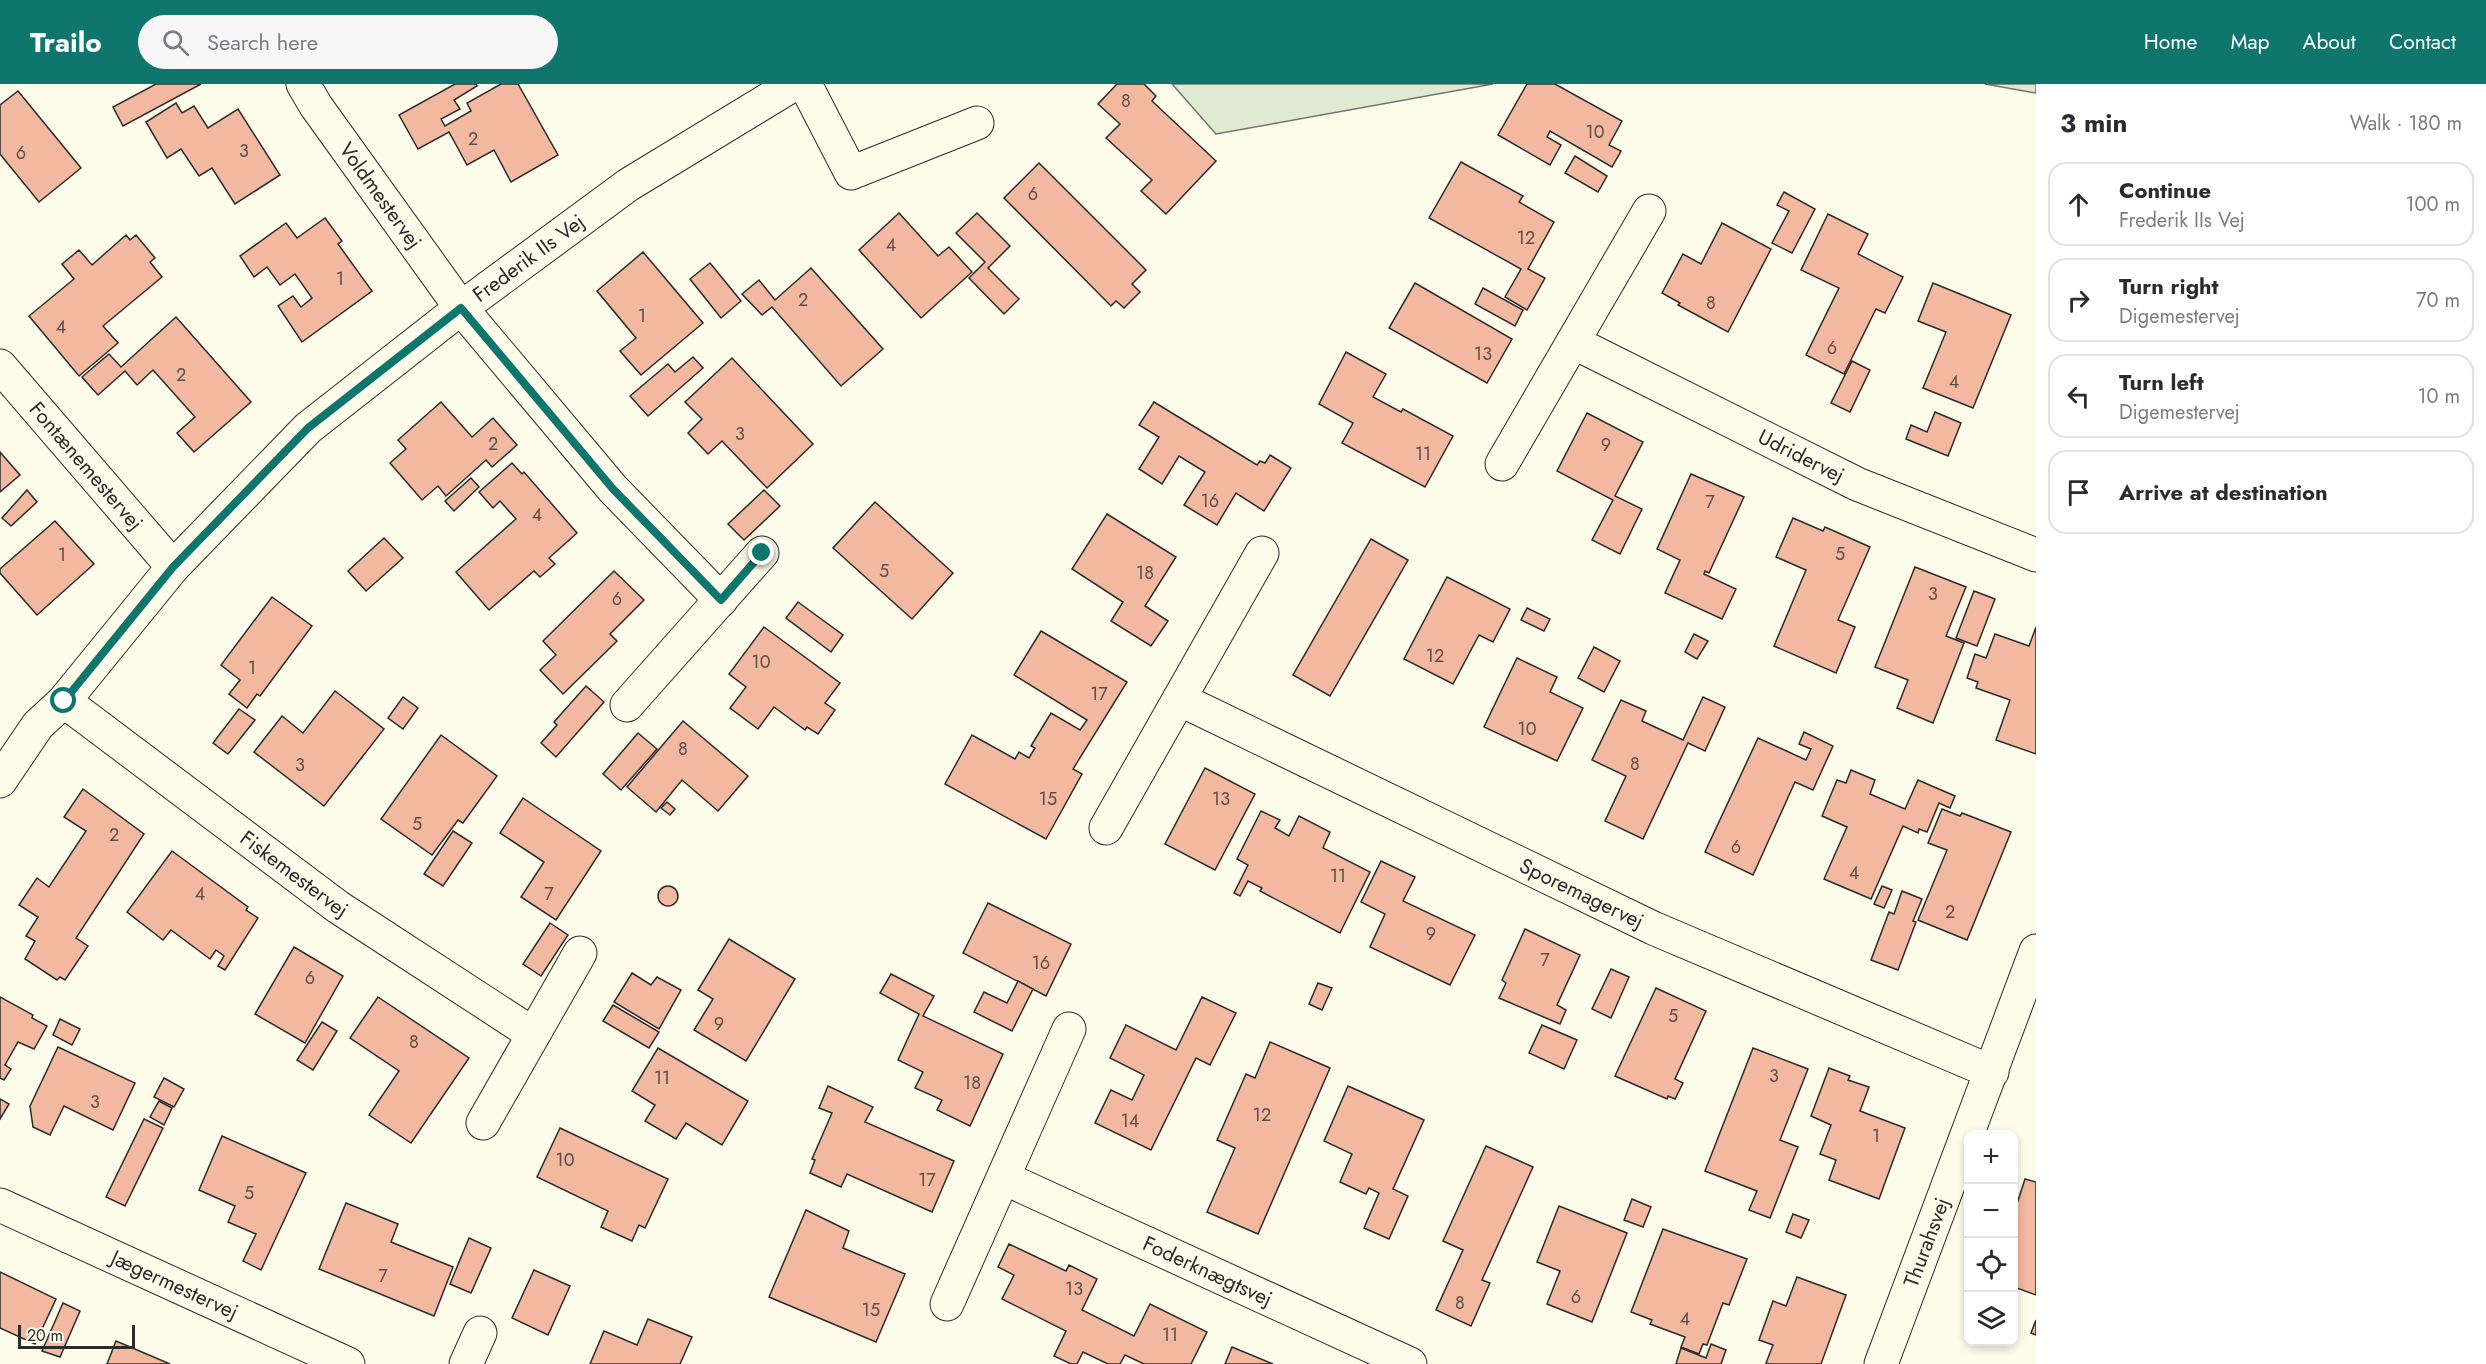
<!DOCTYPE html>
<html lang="en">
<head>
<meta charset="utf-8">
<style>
	:root { --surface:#fff; --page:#f7f7f7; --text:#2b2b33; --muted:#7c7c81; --line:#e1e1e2; --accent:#0f766e }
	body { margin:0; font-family:Jost,sans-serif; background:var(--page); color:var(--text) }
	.controls { position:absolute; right:18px; bottom:18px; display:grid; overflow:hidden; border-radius:12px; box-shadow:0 3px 9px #0003 }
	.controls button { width:54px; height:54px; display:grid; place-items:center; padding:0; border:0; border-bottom:2px solid var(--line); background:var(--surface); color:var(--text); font:30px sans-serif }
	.scale { position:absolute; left:18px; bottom:15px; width:117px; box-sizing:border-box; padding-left:6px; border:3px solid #2b2b2b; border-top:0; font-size:16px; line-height:21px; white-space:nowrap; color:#2b2b2b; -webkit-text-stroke:4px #fdfbea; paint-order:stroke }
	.stop { position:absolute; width:18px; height:18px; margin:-14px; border:4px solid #0f766e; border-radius:50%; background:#fff }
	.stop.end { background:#0f766e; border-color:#fff; box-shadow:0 2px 6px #0008 }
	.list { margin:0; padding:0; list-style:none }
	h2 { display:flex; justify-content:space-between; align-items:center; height:78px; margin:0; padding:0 24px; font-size:26px }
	h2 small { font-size:20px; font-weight:400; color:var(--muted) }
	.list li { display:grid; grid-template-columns:39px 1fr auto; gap:18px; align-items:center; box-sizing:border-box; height:84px; margin:0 12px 12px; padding:0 12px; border:2px solid var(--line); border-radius:18px }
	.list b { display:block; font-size:22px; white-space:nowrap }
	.list p { margin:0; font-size:20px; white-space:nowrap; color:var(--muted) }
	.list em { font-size:20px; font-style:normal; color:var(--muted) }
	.icon { flex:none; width:33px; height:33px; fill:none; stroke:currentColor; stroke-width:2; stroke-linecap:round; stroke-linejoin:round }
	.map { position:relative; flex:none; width:2036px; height:1280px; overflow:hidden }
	header { display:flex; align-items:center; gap:36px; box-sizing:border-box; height:84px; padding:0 30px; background:var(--accent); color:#fff }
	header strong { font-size:28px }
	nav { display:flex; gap:33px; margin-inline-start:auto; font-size:21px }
	.search { width:420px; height:54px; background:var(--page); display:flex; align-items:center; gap:15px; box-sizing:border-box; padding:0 21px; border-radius:33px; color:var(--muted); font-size:22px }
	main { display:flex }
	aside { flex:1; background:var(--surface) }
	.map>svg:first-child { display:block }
</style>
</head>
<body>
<header>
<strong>Trailo</strong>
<div class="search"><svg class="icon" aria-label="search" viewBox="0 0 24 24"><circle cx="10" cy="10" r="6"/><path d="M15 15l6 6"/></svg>Search here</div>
<nav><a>Home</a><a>Map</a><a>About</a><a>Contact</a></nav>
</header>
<main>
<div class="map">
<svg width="2036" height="1280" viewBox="0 0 2036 1280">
	<rect width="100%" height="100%" fill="#fdfbea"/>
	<!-- green -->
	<g fill="#deebd1" stroke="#74746e" stroke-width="1.5">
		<polygon points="1172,0 1493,0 1216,50"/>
		<polygon points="1985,0 2036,0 2036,9"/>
	</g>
	<!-- building -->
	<g fill="#f2b8a0" stroke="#2b2b2b" stroke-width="1.5">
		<polygon points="156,0 201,0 123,42 113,23"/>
		<polygon points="455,0 476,0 477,2 454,16 460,25 441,35 445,42 471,27 467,19 501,0 518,0 558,71 511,98 494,66 467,81 449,48 418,65 399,31"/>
		<polygon points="1117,0 1144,0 1156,12 1152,17 1216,77 1166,130 1141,107 1152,96 1106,54 1120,40 1098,20"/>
		<polygon points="1527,0 1555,0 1622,37 1609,61 1621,67 1612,83 1550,47 1547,53 1561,61 1550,81 1498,51"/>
		<polygon points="18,7 81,84 39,118 0,70 0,21"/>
		<polygon points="176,19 182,29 194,22 208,44 238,25 280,91 235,120 212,84 199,92 181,65 167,74 146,38"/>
		<polygon points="1575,72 1607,92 1598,108 1565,89"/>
		<polygon points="1461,78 1523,112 1519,118 1554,138 1528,185 1545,194 1527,226 1505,213 1521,185 1429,134"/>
		<polygon points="1039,79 1146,186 1132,200 1140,208 1124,224 1116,217 1111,222 1004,114"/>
		<polygon points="1784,108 1815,125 1792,169 1772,159 1789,127 1777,121"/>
		<polygon points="899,129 938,172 949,163 972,188 921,234 859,166"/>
		<polygon points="977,129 1010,162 988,184 1019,215 1004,230 969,194 985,178 956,149"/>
		<polygon points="1828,130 1868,150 1858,170 1903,193 1885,229 1876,225 1844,290 1806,271 1839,204 1801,186"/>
		<polygon points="325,134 342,157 338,160 372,207 302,258 278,222 293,212 301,223 312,214 295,190 280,201 267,183 254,193 240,172 286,139 297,154"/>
		<polygon points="1722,139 1771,165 1728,248 1678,221 1680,219 1662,209 1683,170 1701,180"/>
		<polygon points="126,151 130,156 136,151 155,174 150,178 162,193 103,242 118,259 79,292 29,232 74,195 62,180 79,166 92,181"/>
		<polygon points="643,168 703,239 641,291 620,267 636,254 597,207"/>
		<polygon points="710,179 741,217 721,234 690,195"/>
		<polygon points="811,184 883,265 841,302 772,223 762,231 742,210 759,196 775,216"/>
		<polygon points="1415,199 1512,255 1487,299 1389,244"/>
		<polygon points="1933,199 2011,231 1973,324 1923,304 1946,248 1918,237"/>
		<polygon points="1483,204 1523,226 1515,242 1475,220"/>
		<polygon points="176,233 251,318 194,368 177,349 195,333 153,286 137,301 125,287 98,311 82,293 109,270 121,283"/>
		<polygon points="1346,268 1386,290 1373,313 1401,328 1403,325 1453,352 1425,403 1342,359 1353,339 1319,320"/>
		<polygon points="693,273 703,284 648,332 630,312 668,280 675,288"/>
		<polygon points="732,274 813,360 767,404 722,357 708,370 688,349 702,335 685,318"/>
		<polygon points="1852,277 1870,286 1850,328 1831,319"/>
		<polygon points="441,318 472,353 493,334 517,361 492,383 486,376 446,412 438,402 422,416 390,379 406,365 398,356"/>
		<polygon points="1154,318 1257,381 1260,377 1265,379 1270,371 1291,384 1264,427 1236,409 1217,441 1184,421 1205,388 1179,372 1162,400 1139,385 1159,353 1139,341"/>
		<polygon points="1935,328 1961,339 1948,372 1906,355 1911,341 1927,348"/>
		<polygon points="1587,329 1643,358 1615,412 1642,425 1620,470 1592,456 1613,416 1557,387"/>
		<polygon points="0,368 20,391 0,408"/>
		<polygon points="512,379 522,390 524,388 577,449 549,474 555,480 540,493 534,487 489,526 456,488 516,435 500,417 493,424 479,408"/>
		<polygon points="1691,390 1744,413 1709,489 1705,487 1704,490 1736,505 1722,535 1665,509 1680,476 1657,465"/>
		<polygon points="471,394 479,403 454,427 445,417"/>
		<polygon points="27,406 37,418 11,442 2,434"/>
		<polygon points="764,406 780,422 744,456 728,440"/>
		<polygon points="875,418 953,489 912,535 833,464"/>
		<polygon points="1107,430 1176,473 1145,522 1168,537 1151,562 1111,537 1123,518 1072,485"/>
		<polygon points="1793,434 1823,447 1825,443 1870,463 1838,536 1855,543 1836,589 1774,562 1806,486 1776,473"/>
		<polygon points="55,437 94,480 37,531 0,489 0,485"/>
		<polygon points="384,454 403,474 366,507 348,487"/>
		<polygon points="1371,455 1408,476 1330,612 1293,591"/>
		<polygon points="1915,483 1966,503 1946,552 1964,559 1933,639 1897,624 1908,596 1875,583"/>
		<polygon points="614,487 644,516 610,550 617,557 563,610 540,586 556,571 543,557"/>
		<polygon points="1447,493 1510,525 1493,558 1479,551 1453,600 1404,575"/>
		<polygon points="1974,507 1995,515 1977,562 1956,554"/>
		<polygon points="272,513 312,542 260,612 257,610 247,624 229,610 240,596 221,581"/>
		<polygon points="798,518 843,551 831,568 786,534"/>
		<polygon points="1527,524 1550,535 1544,547 1521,536"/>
		<polygon points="764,543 840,599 825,619 835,626 818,650 807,643 805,646 774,623 758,645 730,624 746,603 729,590"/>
		<polygon points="2036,543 2036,670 1996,656 2010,616 1976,604 1978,598 1967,594 1975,570 1986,574 1995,550 2029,562"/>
		<polygon points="1041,547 1127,598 1073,685 1082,690 1046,755 945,700 972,651 1015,675 1019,668 1029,674 1035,664 1031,662 1051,629 1080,646 1087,636 1014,591"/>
		<polygon points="1694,550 1708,557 1697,575 1685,568"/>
		<polygon points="1594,563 1620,577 1604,608 1578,594"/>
		<polygon points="1517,574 1557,593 1550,608 1583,624 1557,677 1484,643"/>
		<polygon points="586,602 604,618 556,673 541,659 557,641 554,638"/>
		<polygon points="335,607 384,645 324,722 254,668 282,632 303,649"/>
		<polygon points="403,613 418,624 403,645 388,634"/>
		<polygon points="1703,613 1725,623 1705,667 1688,659 1643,755 1605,737 1626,692 1592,676 1621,616 1646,627 1642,637 1683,656"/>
		<polygon points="239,625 255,636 228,670 213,659"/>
		<polygon points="683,637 748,692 718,727 682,696 656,728 627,703"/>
		<polygon points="1804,648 1833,662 1813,706 1795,698 1753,791 1705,768 1758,654 1806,676 1811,665 1799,660"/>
		<polygon points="638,649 657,665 621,706 603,690"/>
		<polygon points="441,651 497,692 463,739 458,736 432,771 381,735"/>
		<polygon points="1205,684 1255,710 1215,786 1165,760"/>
		<polygon points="1851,686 1875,696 1870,710 1905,725 1918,696 1955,712 1950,724 1939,719 1927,748 1919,745 1918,749 1903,742 1871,815 1824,795 1847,743 1822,732 1837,696 1846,699"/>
		<polygon points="83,705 144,750 76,854 88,862 65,896 60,893 57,896 25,875 35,857 26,852 38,833 19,821 37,794 49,803 86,747 64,733"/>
		<polygon points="523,714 601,767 556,836 521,813 544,778 500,749"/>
		<polygon points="667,718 675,725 670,731 661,724"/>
		<polygon points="1942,725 1960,732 1962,729 2011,748 1967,856 1918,836 1947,766 1928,759"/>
		<polygon points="1261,727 1280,736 1275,744 1289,752 1299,732 1330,748 1323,764 1370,788 1340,849 1260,807 1262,804 1248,797 1240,812 1234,809 1248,781 1237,775"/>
		<polygon points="453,747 472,759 443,802 424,790"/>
		<polygon points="172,767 248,823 246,826 258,834 225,886 218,882 224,872 216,866 210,875 171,846 163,856 127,828"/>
		<polygon points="1381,777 1415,793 1403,817 1475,851 1450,901 1370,863 1385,830 1361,818"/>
		<circle cx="668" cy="812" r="10"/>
		<polygon points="1882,802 1892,806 1884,824 1874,820"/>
		<polygon points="1902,807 1922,815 1913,837 1916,838 1898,886 1871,876 1889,828 1894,830"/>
		<polygon points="988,819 1071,860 1046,912 963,869"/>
		<polygon points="550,839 568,851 541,892 523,880"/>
		<polygon points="1525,845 1580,871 1557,921 1566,926 1560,940 1499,914 1506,899 1502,896"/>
		<polygon points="729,855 795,895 746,977 694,946 713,915 698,906"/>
		<polygon points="294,863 343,892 305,959 255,930"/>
		<polygon points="1611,885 1629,893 1611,934 1592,925"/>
		<polygon points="632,889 651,901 657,893 681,906 659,945 614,918"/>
		<polygon points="891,890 934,912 923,932 1003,970 970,1042 937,1026 942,1016 915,1004 923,988 898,976 919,930 880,909"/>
		<polygon points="1018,897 1033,905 1012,947 974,928 984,908 1007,919"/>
		<polygon points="1318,899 1332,904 1322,926 1309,920"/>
		<polygon points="1656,904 1706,927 1675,995 1683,999 1675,1015 1668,1012 1667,1015 1615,992"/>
		<polygon points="0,913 33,931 32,934 47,942 34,965 18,958 5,981 11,985 4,996 0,994"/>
		<polygon points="378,913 469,974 411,1059 369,1031 399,987 350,954"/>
		<polygon points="1202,913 1236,929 1210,981 1196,974 1151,1066 1095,1039 1111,1006 1132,1016 1144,991 1110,974 1126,941 1176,966"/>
		<polygon points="613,921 659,948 649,964 603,937"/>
		<polygon points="60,935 80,945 72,961 53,951"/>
		<polygon points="322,938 337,947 313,986 297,976"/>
		<polygon points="1542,941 1577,956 1564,985 1529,969"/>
		<polygon points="1270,958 1330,984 1258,1150 1207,1128 1235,1064 1217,1056 1246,990 1255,994"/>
		<polygon points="58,963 135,999 113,1046 64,1022 50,1051 33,1043 30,1022"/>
		<polygon points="658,964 748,1017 722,1061 686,1039 676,1055 645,1037 655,1021 632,1007"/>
		<polygon points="1753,964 1808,985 1780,1056 1798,1063 1770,1134 1749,1126 1757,1107 1705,1087"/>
		<polygon points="1829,984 1850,992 1848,996 1869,1003 1860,1027 1905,1044 1879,1115 1829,1096 1836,1076 1820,1070 1831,1041 1811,1032"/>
		<polygon points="164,994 184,1005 174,1023 154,1013"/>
		<polygon points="828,1002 873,1023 865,1038 954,1077 932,1128 847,1090 841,1103 810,1089 815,1076 812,1075 832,1029 819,1024"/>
		<polygon points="1348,1002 1424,1036 1393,1105 1408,1112 1389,1155 1364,1144 1379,1109 1369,1104 1366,1110 1340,1098 1352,1070 1324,1057"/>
		<polygon points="0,1015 9,1020 0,1035"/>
		<polygon points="159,1017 172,1024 164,1041 150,1033"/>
		<polygon points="144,1035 163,1044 125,1122 106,1113"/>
		<polygon points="560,1044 668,1095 645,1144 639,1141 632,1157 601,1143 608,1127 537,1093"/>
		<polygon points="222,1052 306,1089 261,1186 243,1177 256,1150 228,1138 235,1122 199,1106"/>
		<polygon points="1486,1062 1533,1083 1482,1196 1490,1199 1471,1242 1436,1226 1463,1166 1443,1157"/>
		<polygon points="2025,1095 2036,1098 2036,1211 2014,1203 2014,1129"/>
		<polygon points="1632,1115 1651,1123 1643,1143 1624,1136"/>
		<polygon points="346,1119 398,1140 391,1158 453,1183 434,1232 319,1185"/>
		<polygon points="1559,1122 1627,1149 1592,1238 1547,1220 1560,1187 1537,1178"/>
		<polygon points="806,1126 849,1147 843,1164 905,1190 876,1258 769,1213"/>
		<polygon points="1793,1130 1809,1136 1801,1154 1786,1148"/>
		<polygon points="1663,1145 1747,1175 1729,1221 1723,1219 1707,1261 1703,1260 1699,1270 1681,1263 1685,1253 1650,1240 1652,1236 1631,1228"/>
		<polygon points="469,1154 491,1164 471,1209 450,1200"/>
		<polygon points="1009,1160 1066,1187 1069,1181 1097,1195 1082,1226 1134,1252 1150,1220 1207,1248 1191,1280 1144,1280 1125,1271 1120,1280 1108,1280 1083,1268 1077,1280 1071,1280 1054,1272 1066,1247 1002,1215 1014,1191 998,1183"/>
		<polygon points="534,1186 570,1202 548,1251 512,1234"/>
		<polygon points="0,1188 56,1215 35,1260 0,1244"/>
		<polygon points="1797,1193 1846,1211 1821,1280 1769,1280 1766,1279 1773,1261 1759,1256 1773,1217 1786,1222"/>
		<polygon points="63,1219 80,1227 60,1273 42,1267"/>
		<polygon points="648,1235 692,1253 680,1280 590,1280 604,1247 637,1261"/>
		<polygon points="2036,1236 2036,1251 2031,1249"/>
		<polygon points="116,1257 170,1280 107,1280"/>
		<polygon points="1711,1260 1726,1266 1721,1280 1676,1280 1681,1264 1706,1274"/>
		<polygon points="1232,1263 1273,1280 1225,1280"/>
	</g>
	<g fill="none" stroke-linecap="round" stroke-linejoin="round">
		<!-- street casing -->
		<g stroke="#2b2b2b" stroke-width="35">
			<g id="street">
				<path id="s1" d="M303 0 316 22 461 224 613 405 721 516"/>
				<polyline points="805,0 851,89 977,39"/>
				<path id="s2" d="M1573 258 1857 400 2036 471"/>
				<path id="s3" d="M0 282 173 483"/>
				<polyline points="1502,380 1649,127"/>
				<path id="s4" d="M1179 615 1653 844 1992 988"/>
				<path id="s5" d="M64 617 338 823 533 950"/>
				<polyline points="627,621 762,469"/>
				<path id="s6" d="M0 697 38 641 64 617 173 483 308 344 461 224 628 101 794 0"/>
				<polyline points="1106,744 1262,469"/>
				<polyline points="483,1039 580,869"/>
				<path id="s7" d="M1004 1094 1410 1280"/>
				<path id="s8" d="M0 1121 348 1280"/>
				<polyline points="947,1220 1069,945"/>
				<polyline points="466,1280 480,1249"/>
				<path id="s9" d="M1881 1280 2036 867"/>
			</g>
		</g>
		<!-- street -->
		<use href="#street" stroke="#fdfbea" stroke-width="33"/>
	</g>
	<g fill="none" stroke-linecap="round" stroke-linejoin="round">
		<!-- route -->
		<polyline stroke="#0f766e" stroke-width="8" points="64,617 173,483 308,344 461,224 613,405 721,516 762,469"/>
	</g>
	<g text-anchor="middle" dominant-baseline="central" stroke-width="4.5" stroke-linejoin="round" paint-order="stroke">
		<!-- number labels -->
		<g font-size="18" fill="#5d4e48">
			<text x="1126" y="17">8</text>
			<text x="1595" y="48">10</text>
			<text x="473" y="55">2</text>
			<text x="244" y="67">3</text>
			<text x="21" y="69">6</text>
			<text x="1033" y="110">6</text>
			<text x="1526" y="154">12</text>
			<text x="891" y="161">4</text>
			<text x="340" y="195">1</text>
			<text x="803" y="216">2</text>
			<text x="1711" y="219">8</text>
			<text x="642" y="232">1</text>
			<text x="61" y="243">4</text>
			<text x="1832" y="264">6</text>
			<text x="1483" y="270">13</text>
			<text x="181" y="291">2</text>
			<text x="1954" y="298">4</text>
			<text x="740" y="350">3</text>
			<text x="493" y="360">2</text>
			<text x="1606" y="361">9</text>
			<text x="1423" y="370">11</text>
			<text x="1210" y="417">16</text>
			<text x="1710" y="418">7</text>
			<text x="537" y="431">4</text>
			<text x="1840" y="470">5</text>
			<text x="62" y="471">1</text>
			<text x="884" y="487">5</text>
			<text x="1145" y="489">18</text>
			<text x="1933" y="510">3</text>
			<text x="617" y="515">6</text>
			<text x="1435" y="572">12</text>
			<text x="761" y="578">10</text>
			<text x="252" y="584">1</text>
			<text x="1099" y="610">17</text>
			<text x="1527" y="645">10</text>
			<text x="683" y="665">8</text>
			<text x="1635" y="680">8</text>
			<text x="300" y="681">3</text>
			<text x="1048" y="715">15</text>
			<text x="1221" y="715">13</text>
			<text x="417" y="740">5</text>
			<text x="114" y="751">2</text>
			<text x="1736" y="763">6</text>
			<text x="1854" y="789">4</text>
			<text x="1338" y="792">11</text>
			<text x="200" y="810">4</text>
			<text x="549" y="810">7</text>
			<text x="1950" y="828">2</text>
			<text x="1431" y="850">9</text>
			<text x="1545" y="876">7</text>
			<text x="1041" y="879">16</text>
			<text x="310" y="894">6</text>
			<text x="1673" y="932">5</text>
			<text x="719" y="940">9</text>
			<text x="414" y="958">8</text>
			<text x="1774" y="992">3</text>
			<text x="662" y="994">11</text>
			<text x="972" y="999">18</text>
			<text x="95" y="1018">3</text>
			<text x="1262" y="1031">12</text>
			<text x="1130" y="1037">14</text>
			<text x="1876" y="1052">1</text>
			<text x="565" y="1076">10</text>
			<text x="927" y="1096">17</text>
			<text x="249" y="1109">5</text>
			<text x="383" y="1192">7</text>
			<text x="1074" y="1205">13</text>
			<text x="1576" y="1213">6</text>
			<text x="1460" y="1219">8</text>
			<text x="871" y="1226">15</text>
			<text x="1685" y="1235">4</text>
			<text x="1170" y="1251">11</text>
		</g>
		<!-- street labels -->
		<g font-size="21" fill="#2b2b2b" stroke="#fdfbea">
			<text stroke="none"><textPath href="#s1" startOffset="136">Voldmestervej</textPath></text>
			<text stroke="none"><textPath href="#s6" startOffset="748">Frederik IIs Vej</textPath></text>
			<text stroke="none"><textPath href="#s2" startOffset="255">Udridervej</textPath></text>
			<text stroke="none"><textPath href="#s3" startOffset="132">Fontænemestervej</textPath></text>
			<text stroke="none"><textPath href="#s5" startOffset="288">Fiskemestervej</textPath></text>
			<text stroke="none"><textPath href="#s4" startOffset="447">Sporemagervej</textPath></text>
			<text stroke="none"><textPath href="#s9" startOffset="130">Thurahsvej</textPath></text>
			<text stroke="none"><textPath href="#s7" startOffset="224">Foderknægtsvej</textPath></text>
			<text stroke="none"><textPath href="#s8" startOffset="192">Jægermestervej</textPath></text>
		</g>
	</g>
</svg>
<div class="controls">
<button>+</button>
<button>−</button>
<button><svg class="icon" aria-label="locate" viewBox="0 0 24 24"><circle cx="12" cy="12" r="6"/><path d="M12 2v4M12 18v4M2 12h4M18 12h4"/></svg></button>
<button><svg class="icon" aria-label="layers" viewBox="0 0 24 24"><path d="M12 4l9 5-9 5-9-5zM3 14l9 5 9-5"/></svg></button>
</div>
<div class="scale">20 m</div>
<div class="stop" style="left:64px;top:617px"></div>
<div class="stop end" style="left:762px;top:469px"></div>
</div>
<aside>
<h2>3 min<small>Walk · 180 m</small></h2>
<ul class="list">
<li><svg class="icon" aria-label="ahead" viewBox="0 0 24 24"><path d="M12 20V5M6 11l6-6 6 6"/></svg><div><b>Continue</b><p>Frederik IIs Vej</p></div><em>100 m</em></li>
<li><svg class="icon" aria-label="right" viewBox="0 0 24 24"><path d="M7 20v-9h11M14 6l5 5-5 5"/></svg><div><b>Turn right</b><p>Digemestervej</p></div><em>70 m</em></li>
<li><svg class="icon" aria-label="left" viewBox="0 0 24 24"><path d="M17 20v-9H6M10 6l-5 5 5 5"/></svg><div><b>Turn left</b><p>Digemestervej</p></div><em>10 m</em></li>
<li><svg class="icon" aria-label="arrive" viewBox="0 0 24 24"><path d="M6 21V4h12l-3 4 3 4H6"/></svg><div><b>Arrive at destination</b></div></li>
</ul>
</aside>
</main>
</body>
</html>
